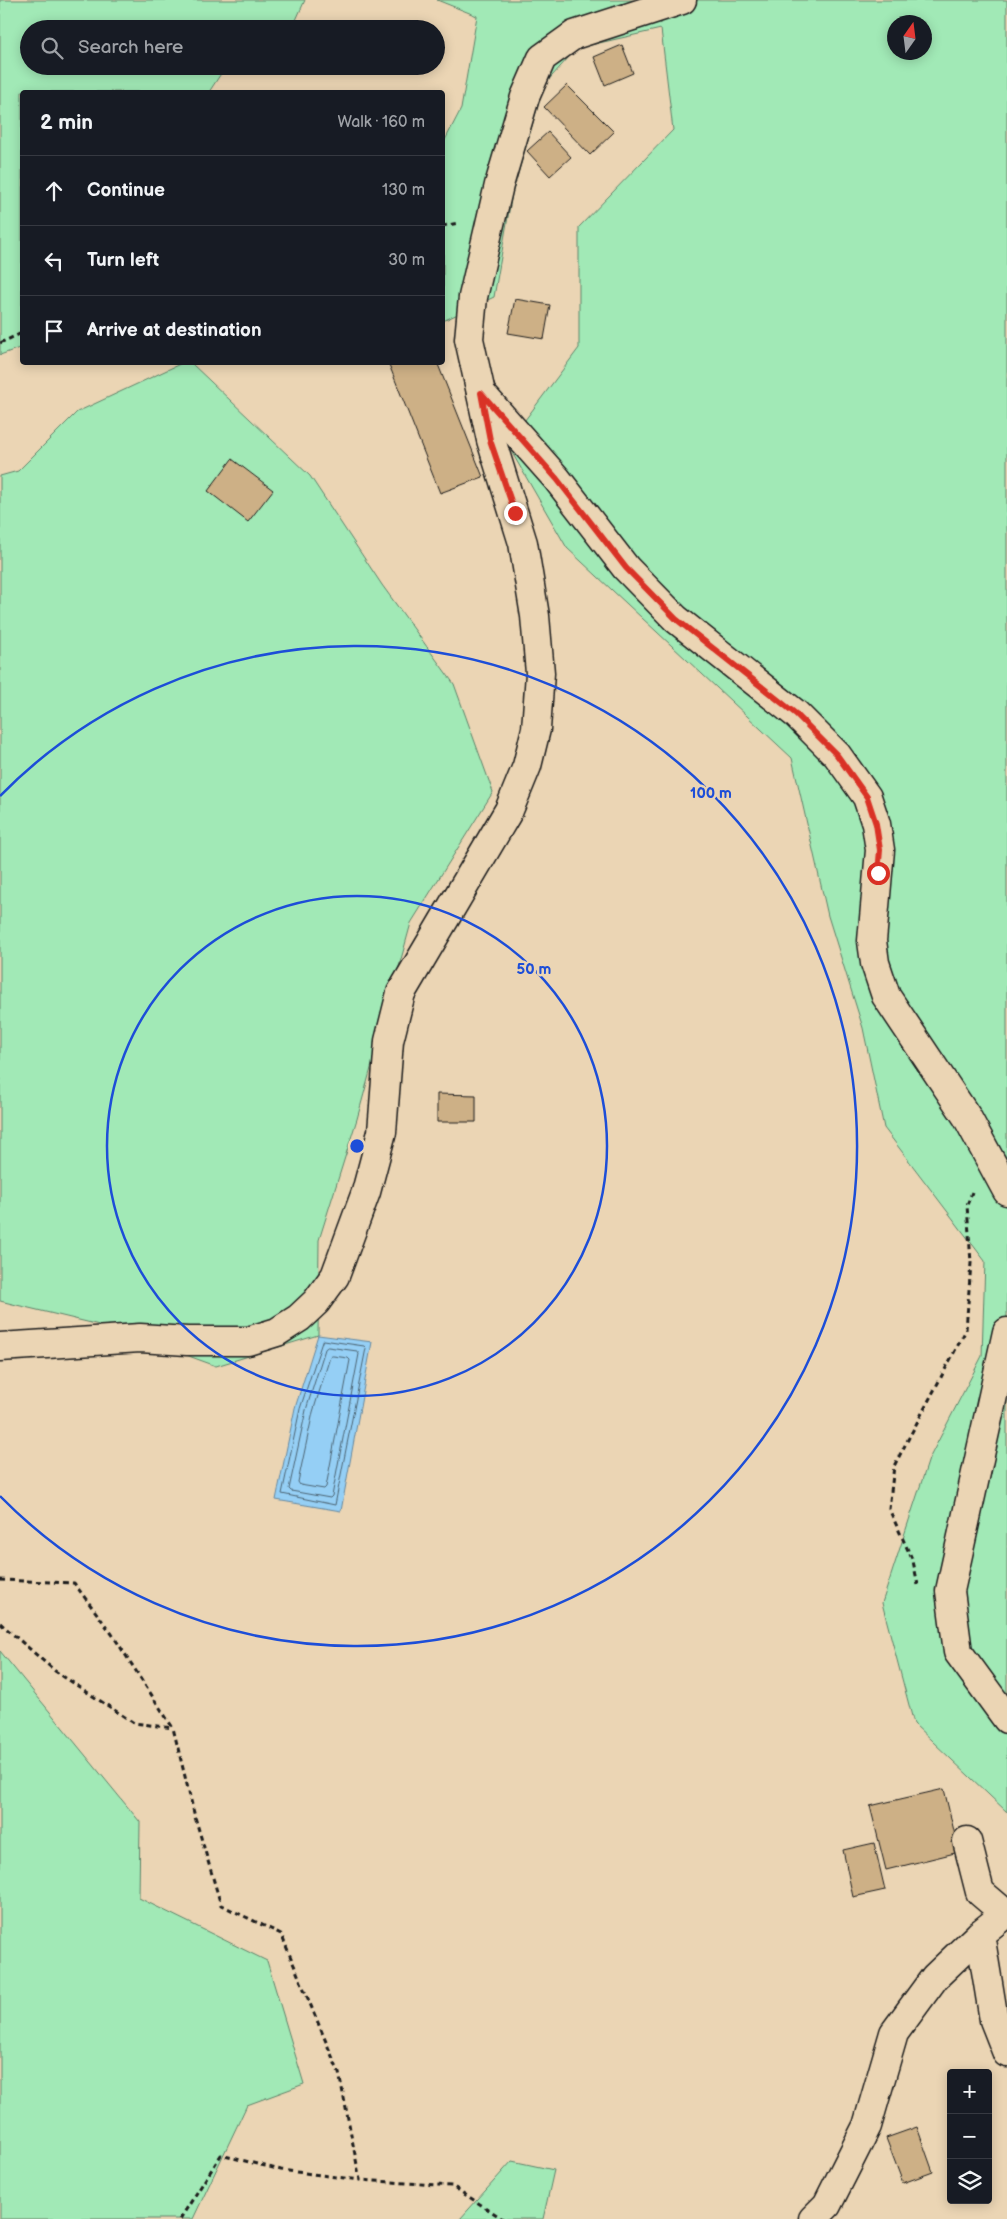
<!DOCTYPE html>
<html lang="en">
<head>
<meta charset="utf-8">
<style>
	:root { --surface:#171b24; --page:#20242c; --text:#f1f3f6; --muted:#9ea1a6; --line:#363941 }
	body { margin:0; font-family:"Balsamiq Sans",sans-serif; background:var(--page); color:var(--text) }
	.controls { position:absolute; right:15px; bottom:15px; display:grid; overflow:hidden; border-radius:5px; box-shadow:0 2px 12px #0003 }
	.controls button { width:45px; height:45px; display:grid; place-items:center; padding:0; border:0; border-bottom:1px solid var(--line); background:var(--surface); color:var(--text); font:25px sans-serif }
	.compass { position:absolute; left:887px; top:15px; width:45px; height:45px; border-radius:50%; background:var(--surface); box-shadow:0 2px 12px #0003; rotate:14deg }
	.stop { position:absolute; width:15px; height:15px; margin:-11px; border:4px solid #d93025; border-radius:50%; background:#fff }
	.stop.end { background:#d93025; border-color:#fff; box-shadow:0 1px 5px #0008 }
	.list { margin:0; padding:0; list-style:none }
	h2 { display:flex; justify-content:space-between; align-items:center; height:65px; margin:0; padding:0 20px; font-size:21px }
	h2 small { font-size:16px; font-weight:400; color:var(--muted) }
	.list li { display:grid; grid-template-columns:32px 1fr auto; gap:15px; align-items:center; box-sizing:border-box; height:70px; padding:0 20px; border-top:1px solid var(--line) }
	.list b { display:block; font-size:19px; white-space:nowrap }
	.list em { font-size:16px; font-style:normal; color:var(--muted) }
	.icon { flex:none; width:28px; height:28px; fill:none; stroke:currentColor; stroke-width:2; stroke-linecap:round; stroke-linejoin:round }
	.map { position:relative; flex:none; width:1007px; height:2219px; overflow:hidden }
	.search { position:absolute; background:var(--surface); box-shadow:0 2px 12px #0003; left:20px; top:20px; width:425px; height:55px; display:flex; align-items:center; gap:12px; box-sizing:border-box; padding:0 18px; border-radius:28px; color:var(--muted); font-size:19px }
	.panel { position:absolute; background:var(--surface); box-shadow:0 2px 12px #0003; left:20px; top:90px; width:425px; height:275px; border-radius:5px }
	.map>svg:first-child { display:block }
</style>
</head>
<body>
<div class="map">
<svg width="1007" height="2219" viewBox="0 0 1007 2219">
	<rect width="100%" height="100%" fill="#ebd5b4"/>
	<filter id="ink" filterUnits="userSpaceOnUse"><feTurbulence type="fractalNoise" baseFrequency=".02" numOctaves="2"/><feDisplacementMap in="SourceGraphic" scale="10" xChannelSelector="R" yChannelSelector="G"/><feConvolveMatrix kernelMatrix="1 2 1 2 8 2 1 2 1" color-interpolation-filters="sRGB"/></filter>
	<g filter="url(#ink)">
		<!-- green -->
		<g fill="#a1e9b6" stroke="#5e8269" fill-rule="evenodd">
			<polygon points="0,0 305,0 292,29 29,29 29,66 233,66 222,72 209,92 22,92 22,347 0,355"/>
			<path d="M437 0H1007V1812L914 1724 882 1603 929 1459 982 1356 985 1261 884 1128 863 1028 828 916 792 758 567 548 507 444 579 348V227L673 130 661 29 577 48 544 85 512 194 494 297 443 321V144L461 109 477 16ZM894 22H924V52H894Z"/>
			<polygon points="182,363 191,363 310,476 382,585 454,684 493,792 411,923 357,1119 319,1240 318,1335 216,1366 112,1328 0,1301 0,476 18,471 77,412"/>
			<polygon points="0,1651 140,1822 139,1898 267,1961 304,2084 247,2105 193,2219 0,2219"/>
			<polygon points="512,2161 554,2170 543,2219 460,2219"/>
		</g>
		<!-- water -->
		<polygon fill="#95cff5" stroke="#65879e" points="318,1335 372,1342 341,1511 276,1500 295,1408"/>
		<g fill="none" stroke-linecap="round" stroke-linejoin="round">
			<!-- shore -->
			<g stroke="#4c6473" stroke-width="1">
				<polygon points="323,1340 364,1346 366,1348 335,1505 282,1494 300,1409"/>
				<polygon points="328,1347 357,1351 359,1354 332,1496 330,1498 291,1491 289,1489 306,1410 325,1349"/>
				<polygon points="333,1356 348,1358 350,1360 326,1487 324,1489 300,1485 298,1482 313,1412 330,1357"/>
			</g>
		</g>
		<!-- building -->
		<g fill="#cdb086" stroke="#1c1c1c">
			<polygon points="622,45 633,73 605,85 594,57"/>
			<polygon points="567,85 614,132 590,155 544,107"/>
			<polygon points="548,132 571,157 550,176 527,151"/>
			<polygon points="515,299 550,305 544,339 508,333"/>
			<polygon points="388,362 437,362 483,477 440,493"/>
			<polygon points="232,459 273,490 248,522 208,491"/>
			<polygon points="437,1094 476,1095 476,1122 437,1122"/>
			<polygon points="944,1789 959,1852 886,1870 870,1806"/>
			<polygon points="874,1843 885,1890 853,1897 843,1850"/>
			<polygon points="917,2127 933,2172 903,2183 886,2138"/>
		</g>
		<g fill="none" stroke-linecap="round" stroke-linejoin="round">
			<!-- minor casing -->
			<g stroke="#1c1c1c" stroke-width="31">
				<g id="minor">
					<polyline points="682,0 574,35 542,58 525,97 499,185 473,297 469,339 481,393 557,479 626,568 676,619 796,714 837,755 867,797 876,824 880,850 872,941 875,963 886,996 967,1117 1007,1191"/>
					<polyline points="1007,1332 950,1591 958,1652 1007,1719"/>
					<polyline points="0,1347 140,1338 187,1341 248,1341 277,1332 299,1318 316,1302 335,1276 366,1192 382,1132 389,1041 401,993 509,810 527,766 536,729 540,673 535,616 523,543 491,440 481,394"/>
					<polyline points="967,1841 980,1892 1007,1915"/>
					<polyline points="1005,1914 980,1934 994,2020 1007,2053"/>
					<polyline points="813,2219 827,2205 867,2126 894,2033 935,1977 980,1934"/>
				</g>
			</g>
			<!-- path -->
			<g stroke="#1c1c1c" stroke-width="3" stroke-dasharray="5 4" stroke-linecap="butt">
				<polyline points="442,226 459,223"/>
				<polyline points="0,343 22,333"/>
				<polyline points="0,1580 74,1583 112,1634 173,1728 195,1817 221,1905 281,1934 339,2073 360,2180 452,2186 503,2219"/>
				<polyline points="918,1585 913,1561 889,1509 894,1466 966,1330 971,1263 967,1205 972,1192"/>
				<polyline points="0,1623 55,1671 134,1723 173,1728"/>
				<polyline points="180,2219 221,2155 281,2170 360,2180"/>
			</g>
			<!-- minor -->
			<use href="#minor" stroke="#ebd5b4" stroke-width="28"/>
		</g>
	</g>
	<g fill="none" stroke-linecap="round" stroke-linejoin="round" filter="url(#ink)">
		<!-- route -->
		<polyline stroke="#d93025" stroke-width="6" points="515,513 490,440 481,393 557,479 626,568 676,619 796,714 837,755 867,797 876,824 880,850 878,873"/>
	</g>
	<!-- distance rings -->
	<g fill="none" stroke="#1d4ed8" stroke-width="2.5">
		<circle cx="357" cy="1146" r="250"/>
		<path d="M0 796A500 500 0 1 1 0 1496"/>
	</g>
	<circle cx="357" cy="1146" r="8" fill="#1d4ed8" stroke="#ebd5b4" stroke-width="2.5"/>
	<g font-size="15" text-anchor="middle" font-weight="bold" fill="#1d4ed8" stroke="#ebd5b4" stroke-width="5" stroke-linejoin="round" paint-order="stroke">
		<text x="711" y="798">100 m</text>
		<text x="534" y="974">50 m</text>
	</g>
</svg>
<div class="controls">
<button>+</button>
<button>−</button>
<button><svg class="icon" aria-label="layers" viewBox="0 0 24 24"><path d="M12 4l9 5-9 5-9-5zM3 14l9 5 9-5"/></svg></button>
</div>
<svg class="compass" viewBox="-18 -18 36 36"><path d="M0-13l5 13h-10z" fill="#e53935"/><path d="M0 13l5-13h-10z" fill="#9ea1a6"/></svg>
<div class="stop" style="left:878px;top:873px"></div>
<div class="stop end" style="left:515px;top:513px"></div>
<div class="search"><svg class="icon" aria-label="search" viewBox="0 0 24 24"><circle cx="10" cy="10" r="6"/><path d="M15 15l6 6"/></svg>Search here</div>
<section class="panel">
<h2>2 min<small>Walk · 160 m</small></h2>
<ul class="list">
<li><svg class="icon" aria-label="ahead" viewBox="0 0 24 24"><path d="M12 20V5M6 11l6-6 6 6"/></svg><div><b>Continue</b></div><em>130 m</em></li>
<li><svg class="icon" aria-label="left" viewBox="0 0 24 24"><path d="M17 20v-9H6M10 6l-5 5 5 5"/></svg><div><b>Turn left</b></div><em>30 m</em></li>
<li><svg class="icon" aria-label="arrive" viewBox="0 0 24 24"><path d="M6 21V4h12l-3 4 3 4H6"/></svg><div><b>Arrive at destination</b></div></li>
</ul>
</section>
</div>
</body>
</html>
